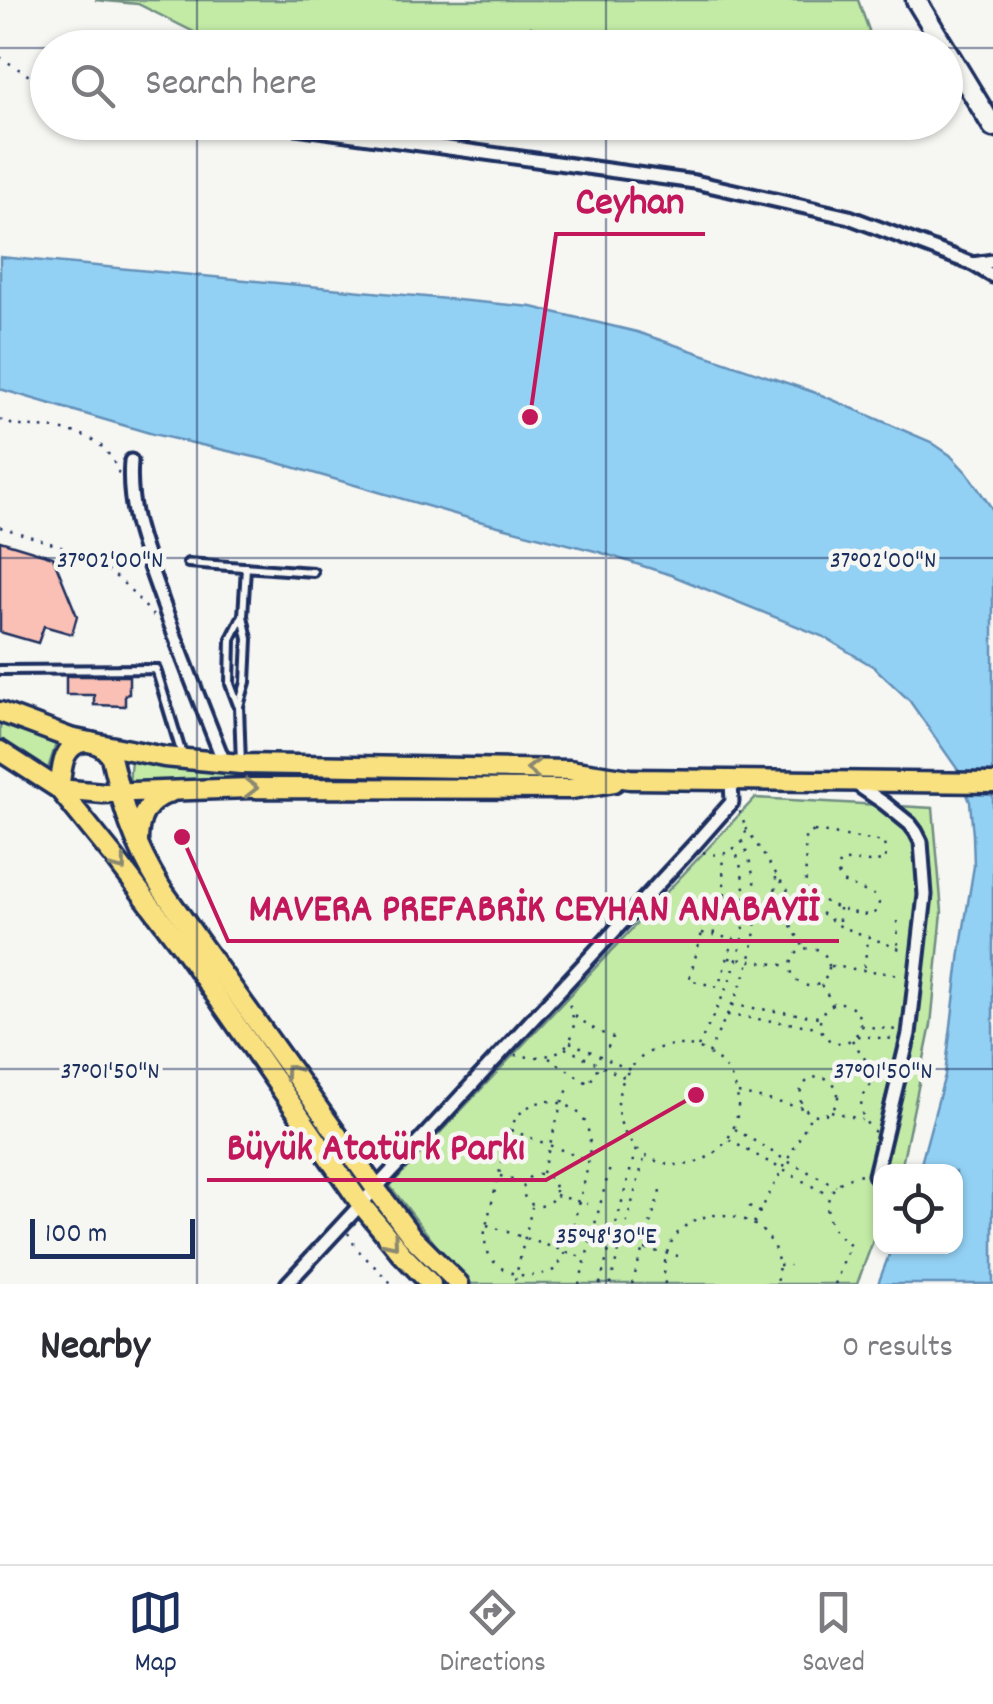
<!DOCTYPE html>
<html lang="en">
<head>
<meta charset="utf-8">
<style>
	:root { --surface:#fff; --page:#f7f7f7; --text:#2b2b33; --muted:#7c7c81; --line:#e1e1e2; --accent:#1b2f5e }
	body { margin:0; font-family:Dekko,sans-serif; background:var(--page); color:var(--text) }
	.controls { position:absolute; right:30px; bottom:30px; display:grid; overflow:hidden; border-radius:20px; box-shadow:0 2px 8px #0004 }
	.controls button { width:90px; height:90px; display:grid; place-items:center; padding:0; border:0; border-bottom:2px solid var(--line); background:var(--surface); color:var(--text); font:50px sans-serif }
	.scale { position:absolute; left:30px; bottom:25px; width:165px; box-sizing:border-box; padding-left:10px; border:5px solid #1b2f5e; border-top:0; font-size:28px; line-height:35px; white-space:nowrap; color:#1b2f5e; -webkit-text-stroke:8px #f6f6f2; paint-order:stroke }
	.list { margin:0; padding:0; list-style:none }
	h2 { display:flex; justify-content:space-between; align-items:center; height:130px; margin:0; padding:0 40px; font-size:42px }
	h2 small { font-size:32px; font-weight:400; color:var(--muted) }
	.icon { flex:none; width:55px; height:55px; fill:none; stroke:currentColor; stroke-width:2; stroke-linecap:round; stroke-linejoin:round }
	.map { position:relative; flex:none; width:993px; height:1284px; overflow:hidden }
	.search { position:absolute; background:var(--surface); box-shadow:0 2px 8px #0004; left:30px; right:30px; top:30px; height:110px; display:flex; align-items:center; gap:25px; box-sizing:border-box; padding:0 35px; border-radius:55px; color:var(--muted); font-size:38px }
	.sheet { height:280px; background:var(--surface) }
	nav { display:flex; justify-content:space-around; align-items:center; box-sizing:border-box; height:140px; border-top:2px solid var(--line); background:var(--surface); font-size:28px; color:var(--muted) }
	nav a { display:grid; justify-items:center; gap:5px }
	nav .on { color:var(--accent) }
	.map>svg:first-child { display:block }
</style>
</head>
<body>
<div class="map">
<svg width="993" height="1284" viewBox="0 0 993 1284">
	<rect width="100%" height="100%" fill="#f6f6f2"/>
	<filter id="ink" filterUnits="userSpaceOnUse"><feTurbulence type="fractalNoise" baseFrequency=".01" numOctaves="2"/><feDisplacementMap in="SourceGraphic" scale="20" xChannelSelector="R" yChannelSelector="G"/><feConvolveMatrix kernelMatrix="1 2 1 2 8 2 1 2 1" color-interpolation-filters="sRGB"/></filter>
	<g filter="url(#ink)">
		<!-- green -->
		<g fill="#c3eba6" stroke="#6f8d82" stroke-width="2.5">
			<polygon points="95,0 858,0 875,47 836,47 832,44 829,48 542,47 531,27 512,43 512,47 224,47 138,4"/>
			<polygon points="0,721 56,744 47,772 0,741"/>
			<polygon points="131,760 253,773 579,776 579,781 129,784"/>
			<polygon points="755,798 933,808 942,912 931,1025 902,1165 900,1171 880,1172 880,1222 857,1284 466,1284 390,1186"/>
		</g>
		<!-- water -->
		<polygon fill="#93d1f4" stroke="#6390b8" stroke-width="2.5" points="0,257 532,307 637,332 819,394 931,442 950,455 967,473 993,510 993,1284 878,1284 892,1247 956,1246 956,1172 919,1171 945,1075 960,952 974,866 973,835 970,802 958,770 909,700 874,667 824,637 671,575 599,552 475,520 272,461 153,434 0,389"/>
		<!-- building -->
		<g fill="#fbc0b5" stroke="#1b2f5e" stroke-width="2.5">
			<polygon points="0,541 53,557 77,616 72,634 44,626 38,643 0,632"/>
			<polygon points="66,676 129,676 129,694 125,695 125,706 94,705 94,695 66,695"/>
		</g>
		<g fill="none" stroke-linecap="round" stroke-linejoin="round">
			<!-- lane casing -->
			<g stroke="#1b2f5e" stroke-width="14">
				<g id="lane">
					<polyline points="188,563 313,572"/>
					<polyline points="0,670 156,669 183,758"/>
					<polyline points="238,705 230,684 231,639 242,617"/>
					<polyline points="241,764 239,706 246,682 248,639 243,616 246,567"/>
				</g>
			</g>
			<!-- street casing -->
			<g stroke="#1b2f5e" stroke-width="19">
				<g id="street">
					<polyline points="260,122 695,182 849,217 973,264 993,276"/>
					<polyline points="973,264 993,261"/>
					<path d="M131 461C127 511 144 549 160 595 180 652 202 707 224 762"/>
					<polyline points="856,784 884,803 910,824 916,832 921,842 925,895 909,1034 875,1175"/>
					<polyline points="287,1284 695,844 732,802 731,781"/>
				</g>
			</g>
			<!-- secondary casing -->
			<g stroke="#1b2f5e" stroke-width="25">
				<polyline id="secondary" points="916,0 993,127"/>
			</g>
			<!-- primary casing -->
			<g stroke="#1b2f5e" stroke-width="25">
				<g id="primary">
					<polyline points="0,712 70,738 164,757 241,764 569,770 630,779 993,783"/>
					<polyline points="0,751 59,789 114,857 183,948 361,1204 401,1253 431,1284"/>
					<path d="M59 789C61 779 61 767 65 757 75 735 100 739 111 757 123 808 133 843 161 888L376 1189 412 1237 459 1284"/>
					<polyline points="59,789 103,793 250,788 571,789 614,782"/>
					<path d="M138 842C138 818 146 801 169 793"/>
				</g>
			</g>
			<!-- path -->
			<g stroke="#1b2f5e" stroke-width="2.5" stroke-dasharray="2.5 8" stroke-linecap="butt">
				<polyline points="0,57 40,83 48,84"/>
				<path d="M0 420C16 428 31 426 48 428 85 432 106 440 119 474"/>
				<path d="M0 527C41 540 81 550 116 577 130 588 142 603 154 617"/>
				<polyline points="746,828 786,889 840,926 905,951"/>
				<path d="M814 831 884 842 886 859C870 867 854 856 839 863L837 872 842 882 874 895 879 903 877 911 871 915C852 915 820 902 806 889L805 837Z"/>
				<path d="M703 852C721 859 732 851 745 839L746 828 739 811"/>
				<polyline points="776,877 775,898 803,946"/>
				<polyline points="726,898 773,898"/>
				<polyline points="839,908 839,925"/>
				<polyline points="897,921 898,947"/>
				<polygon points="702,933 734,939 718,987 689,980"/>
				<polyline points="714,934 712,921 725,898 722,856"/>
				<circle cx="810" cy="967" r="19"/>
				<polyline points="729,958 790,966"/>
				<polyline points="831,966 902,975"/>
				<polyline points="864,967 868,940"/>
				<polyline points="821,985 833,1003"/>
				<circle cx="840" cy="1023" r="20"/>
				<polyline points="732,1005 818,1017"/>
				<polyline points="727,1015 818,1027"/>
				<polyline points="575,1016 597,1031 613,1038 604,1054"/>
				<polyline points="861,1026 898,1030"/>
				<polyline points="857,1036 894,1039"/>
				<polyline points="852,1040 878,1078"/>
				<polyline points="570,1042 630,1070"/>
				<circle cx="678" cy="1105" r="60"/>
				<path d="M698 1047C724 993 751 949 744 888 742 874 741 861 734 850"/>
				<polyline points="565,1048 624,1077"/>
				<path d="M709 1053C721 1024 743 988 750 958 759 922 759 875 742 842"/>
				<path d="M515 1055C559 1064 588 1042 566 997"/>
				<polyline points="549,1058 589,1084 599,1065"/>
				<circle cx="819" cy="1096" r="19"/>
				<polyline points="738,1093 803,1108"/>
				<path d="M548 1101C609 1107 588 1167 578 1206 572 1228 570 1254 554 1270 522 1284 481 1271 485 1230L510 1130C517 1112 529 1103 548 1101Z"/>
				<polyline points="831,1111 862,1120"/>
				<polyline points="735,1129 787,1161 836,1186"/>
				<polyline points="511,1130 587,1160"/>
				<path d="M875 1132C851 1113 860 1082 888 1075"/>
				<polyline points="729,1140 830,1196"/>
				<polyline points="542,1173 562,1102 569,1087"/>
				<circle cx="539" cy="1190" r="16"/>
				<polyline points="500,1176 525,1182"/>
				<polyline points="556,1195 587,1204"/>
				<polyline points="749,1206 760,1212"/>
				<polyline points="754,1223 812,1114"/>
				<polyline points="487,1225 584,1258"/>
				<polyline points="348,1233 356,1248 392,1284"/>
				<polyline points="645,1249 678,1256"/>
				<polyline points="779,1265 790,1265"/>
				<polyline points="515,1280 532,1207"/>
				<polyline points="579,1284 611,1164"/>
				<polyline points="600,1284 636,1149"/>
				<polyline points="610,1284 645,1155"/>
				<polyline points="632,1284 661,1188"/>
				<path d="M665 1284C653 1187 794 1197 777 1284"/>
				<path d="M835 1284 850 1245C816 1222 820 1180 863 1174"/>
			</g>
			<!-- lane -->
			<use href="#lane" stroke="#f6f6f2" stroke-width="6"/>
			<!-- street -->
			<use href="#street" stroke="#f6f6f2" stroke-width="11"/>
			<!-- secondary -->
			<use href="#secondary" stroke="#f6f6f2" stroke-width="18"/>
			<!-- primary -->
			<use href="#primary" stroke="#fae180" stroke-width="18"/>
		</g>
		<!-- one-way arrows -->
		<defs><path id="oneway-chevron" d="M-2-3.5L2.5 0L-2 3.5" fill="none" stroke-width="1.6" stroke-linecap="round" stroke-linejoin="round" transform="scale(2.5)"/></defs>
		<g stroke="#8a886f">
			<use href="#oneway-chevron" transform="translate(533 769) rotate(-179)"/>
			<use href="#oneway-chevron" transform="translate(251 788)"/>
			<use href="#oneway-chevron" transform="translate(120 865) rotate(52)"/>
			<use href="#oneway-chevron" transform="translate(291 1071) rotate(-126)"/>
			<use href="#oneway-chevron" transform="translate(392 1242) rotate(50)"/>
		</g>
	</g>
	<!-- ticks -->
	<path fill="none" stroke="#1b2f5e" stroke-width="2.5" stroke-opacity="0.45" d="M197 0V48M606 0V48M0 48H48M946 48H993M197 122V1284M606 122V1284M0 558H993M0 1069H993"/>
	<g font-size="25" text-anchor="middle" fill="#1b2f5e" stroke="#f6f6f2" stroke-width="9" stroke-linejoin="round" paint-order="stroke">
		<text x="110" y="567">37°02'00"N</text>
		<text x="883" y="567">37°02'00"N</text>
		<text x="110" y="1078">37°01'50"N</text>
		<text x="883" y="1078">37°01'50"N</text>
		<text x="606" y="1243">35°48'30"E</text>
	</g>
	<!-- callouts -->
	<path fill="none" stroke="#c2185b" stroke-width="4" d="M530 417L556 234H705M182 837L228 941H839M696 1095L546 1180H207"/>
	<g fill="#c2185b" stroke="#f6f6f2" stroke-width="4">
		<circle cx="530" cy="417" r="10"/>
		<circle cx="182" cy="837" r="10"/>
		<circle cx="696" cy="1095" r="10"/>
	</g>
	<g font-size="40" text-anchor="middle" font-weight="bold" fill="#c2185b" stroke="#f6f6f2" stroke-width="9" stroke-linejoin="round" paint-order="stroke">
		<text x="630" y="213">Ceyhan</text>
		<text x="534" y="920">MAVERA PREFABRİK CEYHAN ANABAYİİ</text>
		<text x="376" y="1159">Büyük Atatürk Parkı</text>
	</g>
</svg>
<div class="controls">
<button><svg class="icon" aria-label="locate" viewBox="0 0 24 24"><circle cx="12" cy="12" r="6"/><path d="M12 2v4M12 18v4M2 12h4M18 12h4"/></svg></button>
</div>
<div class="scale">100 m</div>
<div class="search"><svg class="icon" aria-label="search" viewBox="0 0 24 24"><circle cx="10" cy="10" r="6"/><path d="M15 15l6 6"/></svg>Search here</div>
</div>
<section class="sheet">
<h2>Nearby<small>0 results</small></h2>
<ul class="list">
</ul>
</section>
<nav>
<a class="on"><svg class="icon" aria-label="map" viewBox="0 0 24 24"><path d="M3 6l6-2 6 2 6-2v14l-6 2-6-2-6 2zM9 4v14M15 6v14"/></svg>Map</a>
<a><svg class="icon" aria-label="directions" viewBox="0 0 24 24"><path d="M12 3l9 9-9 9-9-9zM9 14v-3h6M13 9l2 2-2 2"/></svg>Directions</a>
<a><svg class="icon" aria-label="saved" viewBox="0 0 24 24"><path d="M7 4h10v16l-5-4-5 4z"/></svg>Saved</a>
</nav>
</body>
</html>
